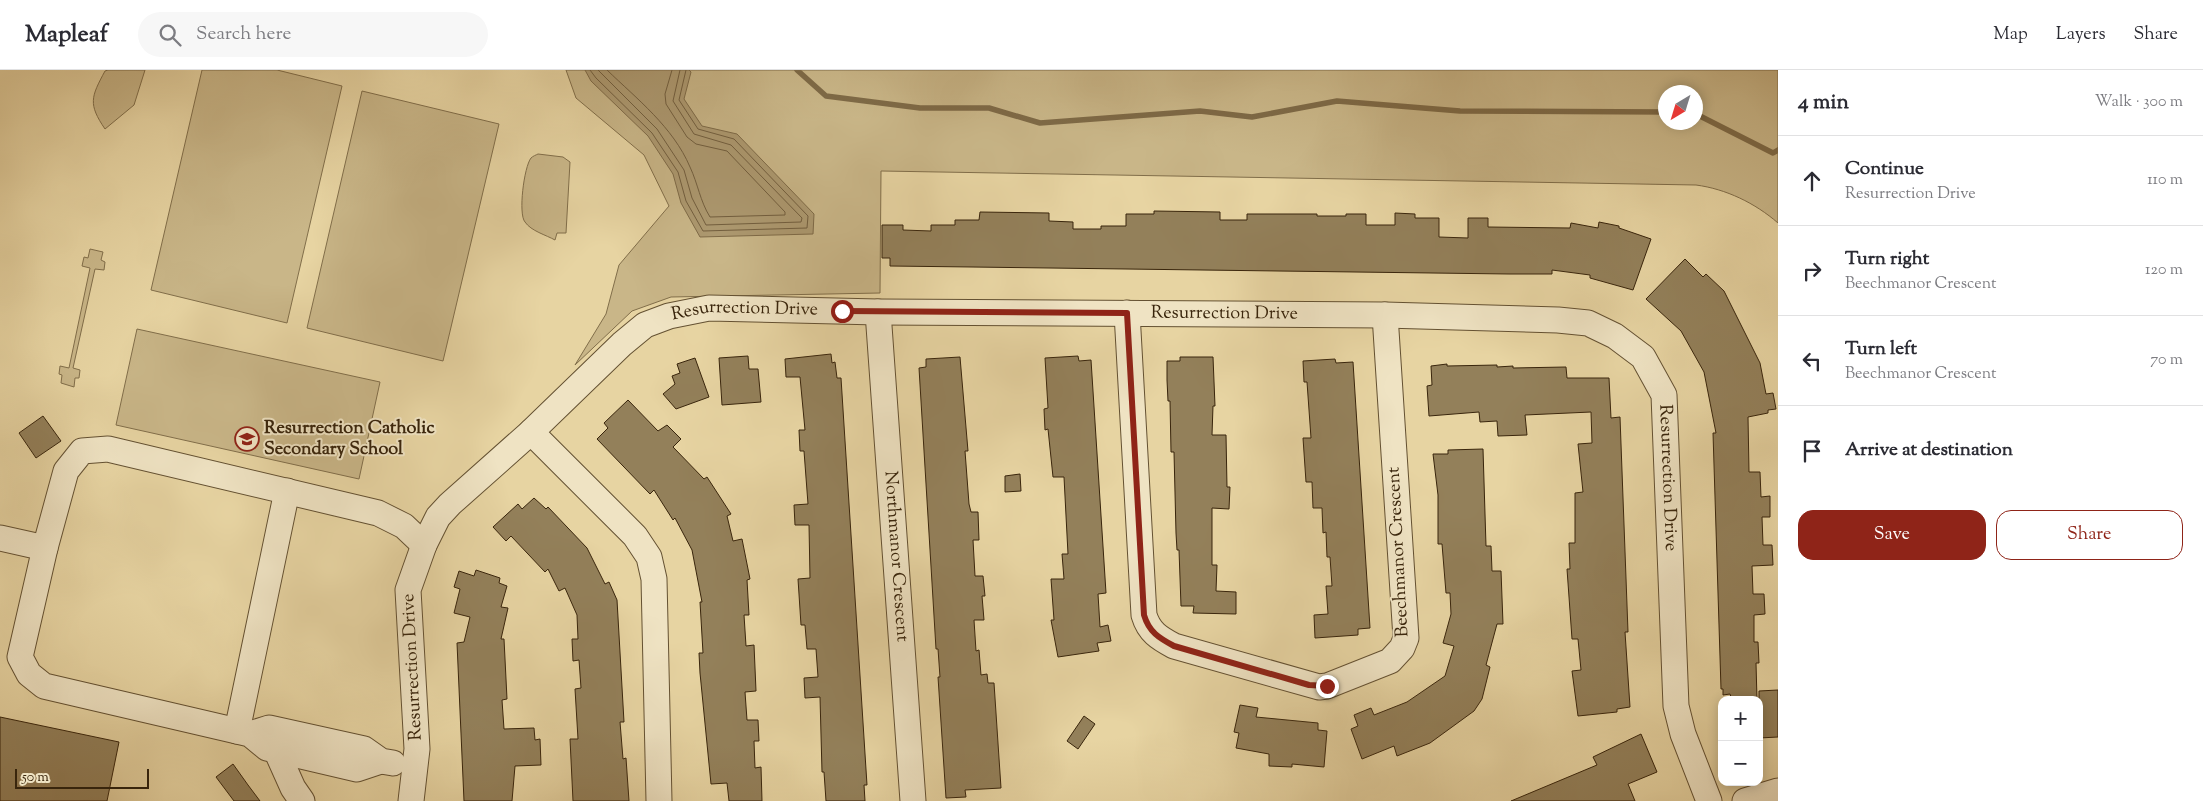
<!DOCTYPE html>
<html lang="en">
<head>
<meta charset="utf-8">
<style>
	:root { --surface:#fff; --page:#f7f7f7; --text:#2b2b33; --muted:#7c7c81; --line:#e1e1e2; --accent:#8f2418 }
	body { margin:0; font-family:"Sorts Mill Goudy",serif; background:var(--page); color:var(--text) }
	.controls { position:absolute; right:15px; bottom:15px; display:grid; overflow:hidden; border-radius:10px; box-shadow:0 2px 12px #0003 }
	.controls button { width:45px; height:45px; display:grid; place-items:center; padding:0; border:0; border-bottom:1px solid var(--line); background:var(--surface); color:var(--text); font:25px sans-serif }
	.compass { position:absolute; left:1658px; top:15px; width:45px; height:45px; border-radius:50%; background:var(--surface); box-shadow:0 2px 12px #0003; rotate:218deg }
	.scale { position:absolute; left:15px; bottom:12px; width:134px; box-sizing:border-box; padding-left:5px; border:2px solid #39250c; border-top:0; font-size:14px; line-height:18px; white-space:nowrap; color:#39250c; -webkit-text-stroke:4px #efe3c3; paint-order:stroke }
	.stop { position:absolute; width:15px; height:15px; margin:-11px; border:4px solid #8f2418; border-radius:50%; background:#fff }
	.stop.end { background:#8f2418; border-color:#fff; box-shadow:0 1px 5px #0008 }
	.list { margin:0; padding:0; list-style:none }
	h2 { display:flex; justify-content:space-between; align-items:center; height:65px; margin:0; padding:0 20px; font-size:21px }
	h2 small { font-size:16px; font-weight:400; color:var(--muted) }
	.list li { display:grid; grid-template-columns:32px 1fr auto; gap:15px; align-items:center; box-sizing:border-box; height:90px; padding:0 20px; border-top:1px solid var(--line) }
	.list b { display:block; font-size:19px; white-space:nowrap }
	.list p { margin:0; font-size:16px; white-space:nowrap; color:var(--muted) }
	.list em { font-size:16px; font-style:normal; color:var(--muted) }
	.actions { display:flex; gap:10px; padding:15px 20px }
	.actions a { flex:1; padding:11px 0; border:1px solid var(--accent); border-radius:15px; text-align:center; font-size:18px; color:var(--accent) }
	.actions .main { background:var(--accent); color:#fff }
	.icon { flex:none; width:28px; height:28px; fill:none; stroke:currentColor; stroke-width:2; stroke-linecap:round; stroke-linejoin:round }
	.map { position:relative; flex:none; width:1778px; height:731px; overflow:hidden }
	header { display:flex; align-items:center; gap:30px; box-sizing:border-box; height:70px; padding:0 25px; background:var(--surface); border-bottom:1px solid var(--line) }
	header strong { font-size:24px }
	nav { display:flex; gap:28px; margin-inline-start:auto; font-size:18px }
	.search { width:350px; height:45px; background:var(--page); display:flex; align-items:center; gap:12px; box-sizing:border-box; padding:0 18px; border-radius:28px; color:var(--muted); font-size:19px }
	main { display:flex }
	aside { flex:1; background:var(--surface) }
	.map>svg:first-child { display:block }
</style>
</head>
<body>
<header>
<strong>Mapleaf</strong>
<div class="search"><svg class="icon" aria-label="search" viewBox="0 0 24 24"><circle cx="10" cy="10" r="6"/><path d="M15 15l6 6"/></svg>Search here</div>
<nav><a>Map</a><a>Layers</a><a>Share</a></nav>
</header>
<main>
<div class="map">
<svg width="1778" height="731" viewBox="0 0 1778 731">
	<rect width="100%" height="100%" fill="#e7d4a2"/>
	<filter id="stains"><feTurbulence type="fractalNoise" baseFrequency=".004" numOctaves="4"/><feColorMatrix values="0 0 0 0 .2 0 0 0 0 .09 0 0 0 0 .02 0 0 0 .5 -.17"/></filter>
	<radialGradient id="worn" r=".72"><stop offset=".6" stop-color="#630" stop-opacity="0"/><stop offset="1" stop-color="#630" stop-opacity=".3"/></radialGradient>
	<!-- green -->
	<g fill="#c9b688" stroke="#816e4a" fill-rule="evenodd">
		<path d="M108 0H145L134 35 105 59C88 34 91 27 105 1Z"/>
		<polygon points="202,0 277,0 342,16 287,253 151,220"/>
		<path d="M566 0H1778V153C1755 133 1726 119 1696 115L881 101 880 223 671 227 632 241 575 295 606 244 619 195 669 136 644 85 576 28ZM1666 22H1696V52H1666Z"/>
		<polygon points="362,21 499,54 443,291 307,258"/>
		<path d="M538 84 563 87 570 92 566 163H557L555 170C546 165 531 161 525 152 518 144 524 97 531 88 533 86 536 85 538 84Z"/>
		<polygon points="90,179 103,182 101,190 105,192 104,200 95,199 73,298 80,300 79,308 75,308 74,317 61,313 62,305 59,304 60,296 69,298 90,198 82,196 84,187 88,188"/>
		<polygon points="137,259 380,312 359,409 116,355"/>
	</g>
	<!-- water -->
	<polygon fill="#ac986f" stroke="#7e6a47" points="585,0 689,0 691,2 684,29 702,56 737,64 814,144 813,164 700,167 681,133 673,104 648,66 591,11"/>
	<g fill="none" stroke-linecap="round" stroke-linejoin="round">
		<!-- shore -->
		<g stroke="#725e3e" stroke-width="1">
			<polyline points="590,0 596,8 652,63 678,102 686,131 703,161 807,158 808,146 734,69 698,59 679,30 686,0"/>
			<polyline points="598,0 657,59 684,100 692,128 706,155 801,152 802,148 731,75 694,64 673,31 680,0"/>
			<path d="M607 0C637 29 673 57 690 97 698 114 700 131 710 147L785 145V142L727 81 696 74 687 67 666 34 665 24 672 0"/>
		</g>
		<!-- stream -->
		<g stroke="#7e6a47" stroke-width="5.5">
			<polyline points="797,0 826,26 920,38 989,38 1040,53 1200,41 1252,47 1337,31 1460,41 1666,42"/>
			<polyline points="1696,44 1773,83 1778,80"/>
		</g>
	</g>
	<!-- building -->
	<g fill="#93805a" stroke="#39250c">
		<polygon points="1154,141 1220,142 1220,150 1247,150 1247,144 1317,144 1317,146 1346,146 1346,144 1366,144 1366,155 1395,155 1395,143 1415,144 1415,148 1439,148 1439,167 1468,168 1468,148 1488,148 1488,157 1570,158 1571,153 1598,158 1599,152 1619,156 1619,158 1651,169 1633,220 1590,208 1590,205 1552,200 1552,204 1509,204 972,197 890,196 890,188 882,188 882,155 903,155 903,160 931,161 931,155 955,155 955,150 979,150 980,142 1049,143 1049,151 1073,152 1073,159 1101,159 1101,156 1126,156 1126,144 1154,144"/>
		<polygon points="1685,189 1703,207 1706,204 1724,221 1760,293 1766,324 1773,323 1776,339 1768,340 1768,343 1748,347 1749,402 1760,402 1761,427 1770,426 1770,447 1762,447 1763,475 1772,475 1773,495 1752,496 1753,524 1764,524 1765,544 1754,545 1754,572 1758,572 1759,593 1756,593 1757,630 1732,630 1730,624 1723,625 1723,619 1721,619 1713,363 1716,363 1704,302 1681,261 1646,229"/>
		<polygon points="831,284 832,293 835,292 837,308 841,308 867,715 864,715 865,731 826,731 824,702 822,702 820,627 805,628 804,608 818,607 816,579 807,579 805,555 801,555 798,509 810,508 809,455 795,455 794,435 808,434 804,381 800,381 799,360 805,360 800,307 786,307 785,289"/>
		<polygon points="748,286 749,299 758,299 761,332 722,335 719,288"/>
		<polygon points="1078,286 1079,291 1091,290 1106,523 1098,524 1100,557 1108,555 1111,571 1097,573 1099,581 1058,587 1051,550 1054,550 1051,509 1064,509 1062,484 1068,484 1064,407 1053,407 1048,359 1045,360 1044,339 1048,338 1045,288"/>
		<polygon points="960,287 968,381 965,381 969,434 971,442 978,442 979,470 973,470 975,506 983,506 985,526 982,526 984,550 974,550 976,581 979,580 981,605 987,604 988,613 994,613 1001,718 965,720 966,727 946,728 938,607 940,607 938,579 936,579 919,298 926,297 926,289"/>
		<polygon points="1180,287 1213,287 1215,336 1213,336 1212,365 1226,365 1227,417 1230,417 1229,439 1212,438 1212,495 1217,495 1216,521 1236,522 1236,544 1193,543 1194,536 1181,536 1179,480 1177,480 1176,463 1174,382 1171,382 1170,331 1168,331 1167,310 1167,291 1180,291"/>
		<polygon points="695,288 709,327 676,339 663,324 675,314 672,306 680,303 677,294"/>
		<polygon points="1335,289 1336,293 1353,292 1370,558 1358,559 1358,565 1315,568 1314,545 1328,544 1326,516 1332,516 1330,487 1327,487 1326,462 1323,463 1322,438 1313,438 1312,412 1306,412 1303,368 1311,368 1307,312 1304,312 1303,291"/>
		<polygon points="1447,294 1447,296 1497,295 1497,297 1513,296 1513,298 1566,297 1567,308 1609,308 1611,348 1620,347 1628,562 1625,562 1630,637 1617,639 1617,642 1578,646 1572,601 1581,600 1578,569 1572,569 1567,499 1570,499 1569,473 1575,473 1575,423 1583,422 1578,374 1592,373 1591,342 1525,345 1527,365 1498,366 1497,351 1480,352 1479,342 1429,346 1427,316 1432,315 1431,296"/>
		<polygon points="628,330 658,361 667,355 681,369 673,377 704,409 707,407 731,444 727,446 733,471 742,469 750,509 747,510 749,545 744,545 746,576 754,575 756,621 745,622 747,650 758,650 759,671 754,671 755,698 761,697 762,731 729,731 727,713 711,714 700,603 699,583 703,583 700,532 702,532 692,480 675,448 673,450 654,420 650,424 597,369 608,358 604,353"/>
		<polygon points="43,346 61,371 36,388 19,363"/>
		<polygon points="1483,379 1486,476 1491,476 1492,501 1501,501 1503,554 1497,554 1486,595 1490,597 1482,629 1474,641 1430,673 1397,686 1394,676 1362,689 1351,659 1358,656 1354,645 1371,638 1374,645 1407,632 1445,606 1454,576 1443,573 1451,544 1450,523 1446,523 1442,474 1438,474 1438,425 1433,384 1448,384 1448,380"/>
		<polygon points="1020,404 1021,421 1005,422 1005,406"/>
		<polygon points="534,428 546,439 548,437 587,478 605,514 609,512 617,530 624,652 620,652 623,689 626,688 629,731 573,731 570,669 578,669 575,619 581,618 579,590 573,591 572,569 578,569 577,545 565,518 559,521 548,499 545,502 511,466 506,471 493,457 518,434 522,439"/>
		<polygon points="476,500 500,508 499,513 507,516 501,537 508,538 501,569 504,569 507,629 502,630 504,659 534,658 535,670 540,669 541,695 515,696 512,731 464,731 457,573 464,572 470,547 454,543 460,519 454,517 459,501 474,506"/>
		<polygon points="1778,620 1778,667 1759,668 1759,621"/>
		<polygon points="1240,635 1258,638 1256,647 1318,653 1318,660 1327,661 1324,697 1292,694 1292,697 1269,696 1269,684 1236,678 1239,663 1234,662"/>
		<polygon points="1084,646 1095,654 1078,679 1067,671"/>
		<polygon points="0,647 119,672 107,731 0,731"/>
		<polygon points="1641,664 1657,702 1628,714 1635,731 1511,731 1597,695 1593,687"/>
		<polygon points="233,694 248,715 260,731 234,731 216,707"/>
	</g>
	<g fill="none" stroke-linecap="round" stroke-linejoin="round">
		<!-- minor casing -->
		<g stroke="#645132" stroke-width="27">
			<g id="minor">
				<path id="s1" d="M878 242 913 731"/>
				<path d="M1127 243 1144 545C1149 562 1159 568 1174 576L1319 617 1327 616 1390 591 1402 578 1406 568 1385 245"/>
				<polyline points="531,362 635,466 649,487 654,509 659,731"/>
				<polyline points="0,468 45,478"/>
				<polyline points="237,661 287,421"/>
				<polyline points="250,664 269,658 364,679 381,691 393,693"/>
				<polyline points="276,680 293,718 302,731"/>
				<polyline points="381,691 357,699 267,678 250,664 44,616 29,604 20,587 45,478 66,401 82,381 108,379 378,443 404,456 424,475"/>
				<path id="s2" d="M411 731 417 679 408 520 424 475 438 447 450 434 531 362 622 274 645 255 669 246 709 238 878 242 1385 245 1558 250 1588 253 1615 266 1643 287 1664 325 1676 636 1683 664 1709 731"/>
				<polyline points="1745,731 1778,721"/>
			</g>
		</g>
		<!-- minor -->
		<use href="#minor" stroke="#efe3c3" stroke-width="25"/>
	</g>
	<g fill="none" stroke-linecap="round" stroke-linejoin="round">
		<!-- route -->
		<path stroke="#8f2418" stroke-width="6" d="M842 241 1127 243 1144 545C1149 562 1159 568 1174 576L1309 615 1327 616"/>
	</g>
	<!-- icons -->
	<defs>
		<g id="school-ring" transform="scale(1.25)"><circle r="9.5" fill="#efe3c3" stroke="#8f2418" stroke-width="1.5"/><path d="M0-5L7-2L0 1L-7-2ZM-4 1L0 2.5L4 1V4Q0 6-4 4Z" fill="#8f2418"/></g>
	</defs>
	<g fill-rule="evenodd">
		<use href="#school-ring" x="247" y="369"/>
	</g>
	<g text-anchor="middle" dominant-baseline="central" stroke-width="4" stroke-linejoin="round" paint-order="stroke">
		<!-- street labels -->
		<g font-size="18" fill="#39250c" stroke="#efe3c3">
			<text stroke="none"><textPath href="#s2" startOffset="675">Resurrection Drive</textPath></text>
			<text stroke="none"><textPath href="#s2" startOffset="1155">Resurrection Drive</textPath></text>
			<text stroke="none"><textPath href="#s2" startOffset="1710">Resurrection Drive</textPath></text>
			<text transform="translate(1399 482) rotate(-93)">Beechmanor Crescent</text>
			<text stroke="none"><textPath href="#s1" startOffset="245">Northmanor Crescent</textPath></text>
			<text transform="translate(413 597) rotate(-93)">Resurrection Drive</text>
		</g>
		<!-- poi labels -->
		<g font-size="18" font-weight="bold" fill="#39250c" stroke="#efe3c3" text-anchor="start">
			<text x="264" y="359">Resurrection Catholic<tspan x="264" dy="21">Secondary School</tspan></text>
		</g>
	</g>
	<rect width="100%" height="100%" filter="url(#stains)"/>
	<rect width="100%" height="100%" fill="url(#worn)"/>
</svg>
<div class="controls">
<button>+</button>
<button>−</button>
</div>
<svg class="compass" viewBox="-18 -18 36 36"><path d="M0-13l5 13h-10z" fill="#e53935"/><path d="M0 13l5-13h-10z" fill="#7c7c81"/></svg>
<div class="scale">50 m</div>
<div class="stop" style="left:842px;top:241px"></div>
<div class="stop end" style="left:1327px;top:616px"></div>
</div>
<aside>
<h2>4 min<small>Walk · 300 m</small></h2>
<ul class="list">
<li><svg class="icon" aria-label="ahead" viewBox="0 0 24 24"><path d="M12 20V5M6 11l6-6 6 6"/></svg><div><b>Continue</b><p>Resurrection Drive</p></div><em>110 m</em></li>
<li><svg class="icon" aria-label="right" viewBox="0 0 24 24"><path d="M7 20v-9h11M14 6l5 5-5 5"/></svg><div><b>Turn right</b><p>Beechmanor Crescent</p></div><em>120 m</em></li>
<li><svg class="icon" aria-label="left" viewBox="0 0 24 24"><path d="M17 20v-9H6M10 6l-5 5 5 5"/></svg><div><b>Turn left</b><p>Beechmanor Crescent</p></div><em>70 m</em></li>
<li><svg class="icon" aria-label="arrive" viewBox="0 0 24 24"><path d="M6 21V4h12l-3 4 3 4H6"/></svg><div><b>Arrive at destination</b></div></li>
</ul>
<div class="actions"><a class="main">Save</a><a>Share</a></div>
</aside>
</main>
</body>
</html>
